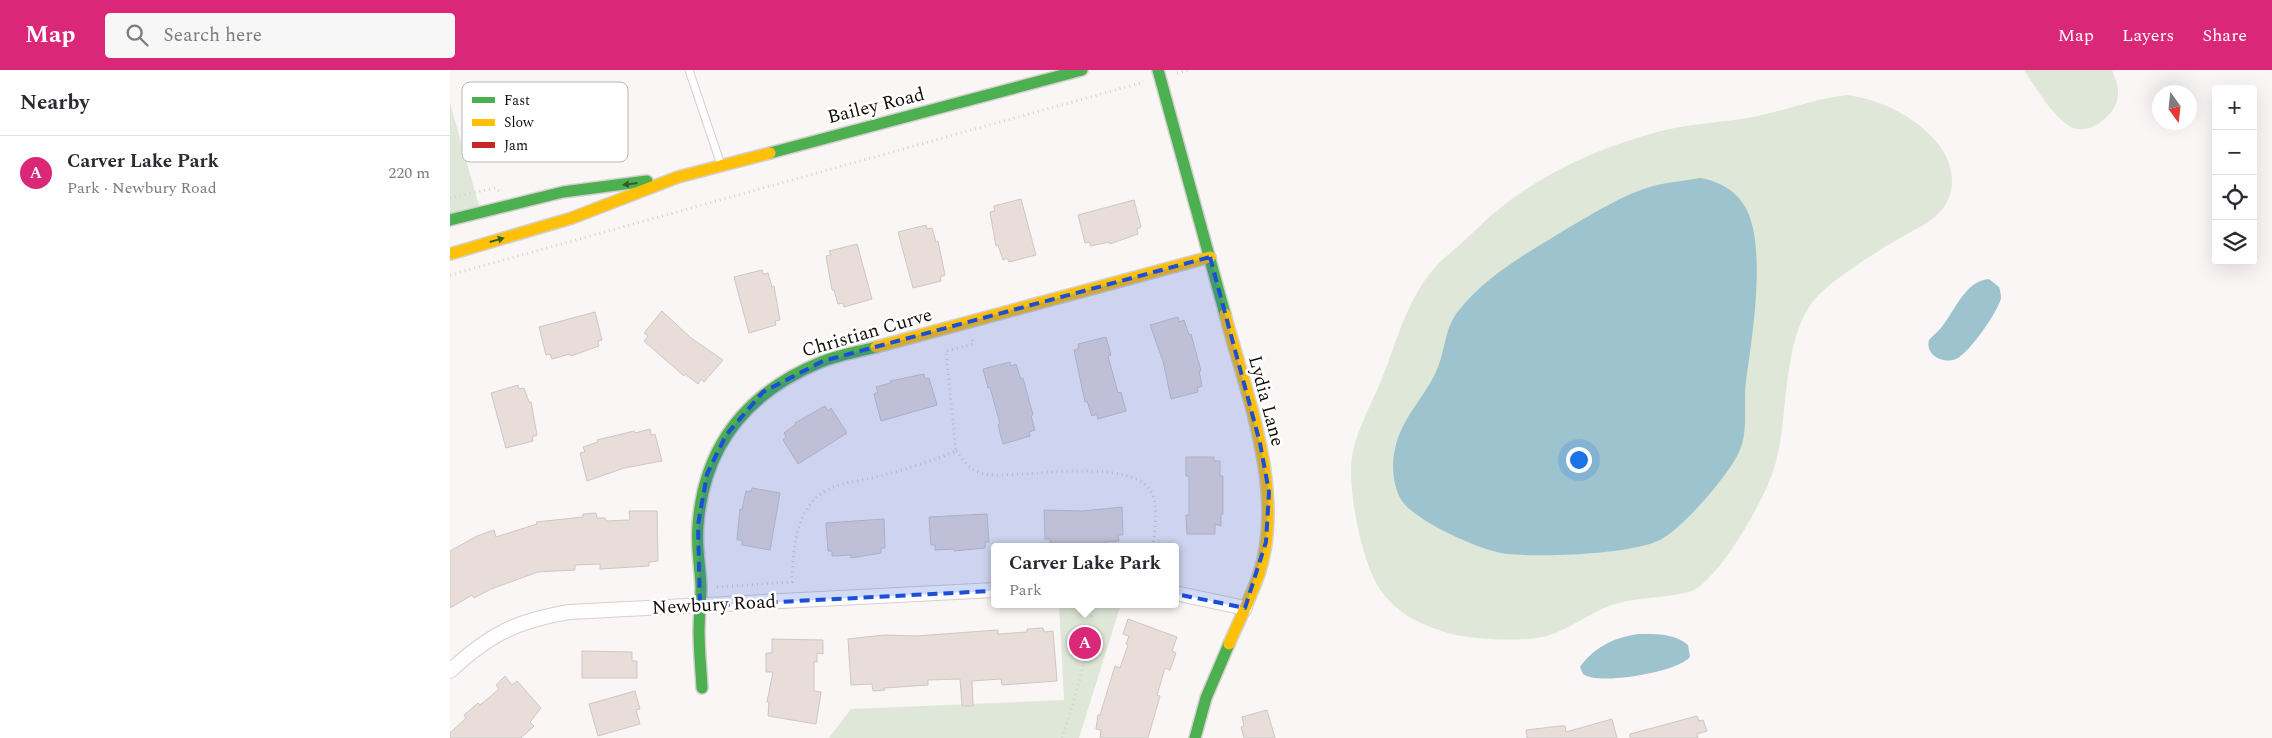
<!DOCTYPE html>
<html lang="en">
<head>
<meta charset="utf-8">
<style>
	:root { --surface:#fff; --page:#f7f7f7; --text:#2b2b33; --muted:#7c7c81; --line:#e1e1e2; --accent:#db2777 }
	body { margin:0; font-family:Spectral,serif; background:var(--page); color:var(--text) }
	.controls { position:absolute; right:15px; top:15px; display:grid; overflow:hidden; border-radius:5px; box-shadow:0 5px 20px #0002 }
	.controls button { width:45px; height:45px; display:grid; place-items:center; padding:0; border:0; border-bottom:1px solid var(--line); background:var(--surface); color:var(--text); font:25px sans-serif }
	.compass { position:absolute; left:1702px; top:15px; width:45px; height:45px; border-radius:50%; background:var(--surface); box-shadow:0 5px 20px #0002; rotate:165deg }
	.you { position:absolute; left:1128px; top:389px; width:18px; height:18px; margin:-12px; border:4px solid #fff; border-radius:50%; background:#1a73e8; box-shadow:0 0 0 8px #1a73e833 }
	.badge { display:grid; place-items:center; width:32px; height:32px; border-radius:50%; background:var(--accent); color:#fff; font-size:16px; font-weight:700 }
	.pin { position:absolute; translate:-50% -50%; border:2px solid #fff; box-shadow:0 1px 5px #0006 }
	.popup { position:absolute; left:541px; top:473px; width:188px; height:65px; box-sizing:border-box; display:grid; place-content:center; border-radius:5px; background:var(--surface); filter:drop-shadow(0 1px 4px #0005); font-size:16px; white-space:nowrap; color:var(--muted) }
	.popup b { font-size:19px; color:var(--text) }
	.popup::after { content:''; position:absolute; left:50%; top:100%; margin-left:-10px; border:10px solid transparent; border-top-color:var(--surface) }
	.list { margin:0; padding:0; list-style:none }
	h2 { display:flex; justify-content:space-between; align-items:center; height:65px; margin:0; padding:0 20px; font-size:21px }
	h2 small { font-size:16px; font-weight:400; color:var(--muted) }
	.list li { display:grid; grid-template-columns:32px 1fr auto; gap:15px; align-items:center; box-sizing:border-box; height:75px; padding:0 20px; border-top:1px solid var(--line) }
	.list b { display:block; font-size:19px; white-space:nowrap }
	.list p { margin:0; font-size:16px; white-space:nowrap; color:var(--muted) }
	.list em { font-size:16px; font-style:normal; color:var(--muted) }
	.icon { flex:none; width:28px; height:28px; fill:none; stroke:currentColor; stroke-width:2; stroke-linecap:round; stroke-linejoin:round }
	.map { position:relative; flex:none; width:1822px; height:668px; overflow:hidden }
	header { display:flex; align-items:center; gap:30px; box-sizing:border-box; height:70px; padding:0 25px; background:var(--accent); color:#fff }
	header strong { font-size:24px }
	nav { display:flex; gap:28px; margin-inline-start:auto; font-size:18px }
	.search { width:350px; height:45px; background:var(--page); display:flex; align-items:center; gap:12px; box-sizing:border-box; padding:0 18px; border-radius:5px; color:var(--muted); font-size:19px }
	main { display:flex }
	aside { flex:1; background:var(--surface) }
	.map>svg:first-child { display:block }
</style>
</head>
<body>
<header>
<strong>Map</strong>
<div class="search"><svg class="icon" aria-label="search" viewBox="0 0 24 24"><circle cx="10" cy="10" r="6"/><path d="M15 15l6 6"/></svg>Search here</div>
<nav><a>Map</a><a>Layers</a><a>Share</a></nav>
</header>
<main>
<aside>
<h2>Nearby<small></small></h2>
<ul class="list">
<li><span class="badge">A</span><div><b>Carver Lake Park</b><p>Park · Newbury Road</p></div><em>220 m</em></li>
</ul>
</aside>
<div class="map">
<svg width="1822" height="668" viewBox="0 0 1822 668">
	<rect width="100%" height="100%" fill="#faf6f5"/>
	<!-- green -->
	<g fill="#dfe8d8">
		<path d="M1574 0H1662C1665 8 1669 17 1668 26 1666 44 1642 65 1623 58 1605 51 1584 15 1574 0Z"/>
		<path d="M1397 25C1429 29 1462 45 1484 69 1503 89 1510 120 1490 142 1480 153 1465 159 1452 167 1428 181 1374 213 1359 237 1338 269 1337 322 1332 359 1330 377 1326 396 1319 412 1309 438 1267 511 1242 521 1217 529 1188 526 1162 535 1139 543 1120 559 1097 566 1075 572 1020 570 998 563 970 554 950 546 931 521 912 495 895 412 903 381 909 355 923 331 933 306 948 267 959 224 989 193 997 185 1007 178 1016 169 1027 159 1037 148 1049 139 1096 101 1153 76 1211 61 1238 54 1264 53 1291 49 1327 44 1361 29 1397 25Z"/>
		<polygon points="0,33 31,143 0,150"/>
		<polygon points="609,534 671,534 629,668 379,668 401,639 614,630"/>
	</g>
	<!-- water -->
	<g fill="#9dc4ce">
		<path d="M1250 108C1268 111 1284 119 1294 135 1318 172 1302 269 1296 311 1293 333 1299 362 1289 382 1279 405 1232 459 1210 470 1179 485 1092 487 1057 484 1031 481 967 452 952 431 943 418 941 394 945 379 951 350 971 331 984 306 996 284 993 259 1009 240 1038 204 1079 182 1118 158 1146 142 1172 125 1203 116 1218 112 1234 111 1250 108Z"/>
		<path d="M1539 209 1549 217C1550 220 1551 224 1551 228 1548 242 1520 281 1508 288 1500 292 1492 291 1486 287 1480 283 1477 277 1479 270 1482 266 1487 263 1490 259 1505 242 1514 211 1539 209Z"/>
		<path d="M1188 564C1206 564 1224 563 1238 575L1240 587C1228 602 1148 616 1133 604L1130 597 1132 594C1146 576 1166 567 1188 564Z"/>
	</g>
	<!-- building -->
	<g fill="#e8ddd8" stroke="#cdc7c5">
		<polygon points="571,129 586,185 559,192 557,188 553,190 548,175 546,176 540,142 545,141 544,136"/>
		<polygon points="684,130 691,157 687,159 688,164 660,174 659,172 641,176 639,172 635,173 628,145"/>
		<polygon points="476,155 477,159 482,158 486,172 488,171 495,205 490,207 491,211 463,218 448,162"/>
		<polygon points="407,174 422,229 394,237 393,233 388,234 384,220 382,220 376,186 381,185 379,181"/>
		<polygon points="312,200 313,204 318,203 322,217 324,216 330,250 325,251 326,255 299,263 284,207"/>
		<polygon points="212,241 241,268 273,290 254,312 251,309 248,314 235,304 234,306 194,271 198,266 194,263"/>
		<polygon points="145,242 152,270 148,271 149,276 121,286 120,284 102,289 100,284 96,285 89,257"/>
		<polygon points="728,247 729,252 734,250 739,265 741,264 751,301 749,301 752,316 747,318 748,322 721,329 713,291 700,255"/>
		<polygon points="656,267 661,285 658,286 668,323 671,322 676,341 648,349 647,344 642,346 637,331 635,332 624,280 629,278 628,274"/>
		<polygon points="560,292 561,296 566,294 571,309 573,308 583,345 581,346 585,360 579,362 580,366 553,374 548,355 550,354 540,317 538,318 533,299"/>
		<polygon points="474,304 475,309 479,308 487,335 431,351 424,324 428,322 426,317 441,313 440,311"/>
		<polygon points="68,315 69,319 74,318 79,332 81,332 87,365 82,367 83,371 56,378 41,323"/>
		<polygon points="375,336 378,341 381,338 397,363 348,394 333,370 336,367 334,363 346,354 345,353"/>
		<polygon points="200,359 201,365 205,364 212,391 174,398 137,411 130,383 135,382 133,377 148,372 147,370 184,361 185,363"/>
		<polygon points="736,387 764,387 764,391 770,391 770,406 773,406 773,444 771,444 771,456 765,454 765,464 737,464 736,445 739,445 739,406 736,406"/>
		<polygon points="302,418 330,423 320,480 292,475 292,470 287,470 290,439 292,440 296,421 301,422"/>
		<polygon points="672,437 673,465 668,465 669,471 654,472 654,474 615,476 615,474 600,474 600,469 595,469 594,440 633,441"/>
		<polygon points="179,441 207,441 208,491 199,492 199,496 150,499 150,494 125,495 125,500 88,502 41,519 24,528 22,525 0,538 0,481 27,466 44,460 46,467 87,454 86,452 133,447 133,444 146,443 147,448 155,448 156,451 180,450"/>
		<polygon points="537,444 539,472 535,472 535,478 504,481 504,479 485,480 485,475 481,475 479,447"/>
		<polygon points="434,449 435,478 431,478 431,483 401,488 401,485 382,486 382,481 378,481 376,453"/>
		<polygon points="678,549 727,567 722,581 726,583 720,600 715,598 707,625 710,626 698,668 650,668 651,660 646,659 648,645 650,645 665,596 670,598 678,575 676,574 679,566 673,564"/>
		<polygon points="593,558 594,562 603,561 607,611 552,615 551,609 522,611 523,636 512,636 510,609 478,610 478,615 434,618 435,620 423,621 422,614 401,615 398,569 434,565 466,566 548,560 548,564 577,562 577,559"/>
		<polygon points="322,569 373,570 373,584 367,583 367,592 364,592 364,621 371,622 366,654 318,646 319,632 317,632 323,602 316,602 316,583 322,583"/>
		<polygon points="132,581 182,582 182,591 187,591 187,608 132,608"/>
		<polygon points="55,606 62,615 67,611 91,638 80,652 84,656 71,668 0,668 0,663 16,648 14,645 28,633 30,635 49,619 46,615"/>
		<polygon points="185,621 190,639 186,640 190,654 148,666 139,634"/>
		<polygon points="817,640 825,668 794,668 791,657 794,656 792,647"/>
		<polygon points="1247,646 1249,651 1253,650 1257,661 1247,664 1248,668 1180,668 1180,664"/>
		<polygon points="1162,649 1167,668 1077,668 1076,660 1110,656 1115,656 1116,662"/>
	</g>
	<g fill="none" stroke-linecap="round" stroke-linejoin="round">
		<!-- lane casing -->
		<g stroke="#d5d0cd" stroke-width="9">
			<polyline id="lane" points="239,0 271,95"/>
		</g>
		<!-- street casing -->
		<g stroke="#d5d0cd" stroke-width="16">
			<g id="street">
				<polyline points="725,523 795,538"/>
				<path d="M0 601C40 564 66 551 119 542L545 520"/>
			</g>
		</g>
		<!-- fast casing -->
		<g stroke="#d5d0cd" stroke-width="14">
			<g id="fast">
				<polyline points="708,0 775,244"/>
				<polyline points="320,83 632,0"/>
				<polyline points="0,150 113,122 197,111"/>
				<path d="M252 618C251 599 249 580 249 561 249 546 251 531 251 516 250 495 246 475 248 455 254 375 298 322 371 292 388 285 408 282 426 277"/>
				<polyline points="745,668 756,628 779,574"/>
			</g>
		</g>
		<!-- slow casing -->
		<g stroke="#d5d0cd" stroke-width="14">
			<g id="slow">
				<polyline points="0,184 122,148 228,107 320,83"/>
				<path d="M775 244C796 324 836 422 809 504 801 527 789 551 779 574"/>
				<polyline points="426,277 760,187"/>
			</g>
		</g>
		<!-- path -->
		<g stroke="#d3d1d0" stroke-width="3" stroke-dasharray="1 4" stroke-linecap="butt">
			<polyline points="727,3 738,0"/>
			<polyline points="0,128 45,118 49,121"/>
			<polyline points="0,205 694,12"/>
			<path d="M506 381C511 386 515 394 521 398 535 409 558 404 574 404 602 402 683 393 700 420 710 436 704 459 703 477"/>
			<path d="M267 517 342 512C343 481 345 437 377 420 391 413 407 411 422 408 450 401 480 392 506 381L496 281 523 274 522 268"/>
			<path d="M612 668C626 624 640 580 643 534"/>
		</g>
		<!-- lane -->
		<use href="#lane" stroke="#fefefe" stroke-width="7"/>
		<!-- street -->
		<use href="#street" stroke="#fefefe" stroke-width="14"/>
		<!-- fast -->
		<use href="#fast" stroke="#4caf50" stroke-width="11"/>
		<!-- slow -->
		<use href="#slow" stroke="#ffc107" stroke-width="11"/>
	</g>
	<!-- one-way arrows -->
	<defs><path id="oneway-solid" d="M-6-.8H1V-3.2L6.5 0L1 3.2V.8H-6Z" transform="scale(1.25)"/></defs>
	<g fill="#2f5e2c">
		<use href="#oneway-solid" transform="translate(180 114) rotate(173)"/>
		<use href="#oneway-solid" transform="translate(47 170) rotate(-16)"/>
	</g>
	<!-- marked area -->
	<path fill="#1d4ed8" fill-opacity="0.2" stroke="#1d4ed8" stroke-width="4" stroke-dasharray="10 6" stroke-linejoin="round" d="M760 187 810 373 819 422 816 472 795 538 677 514 250 536 248 455 257 404 276 365 313 322 373 291Z"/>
	<g text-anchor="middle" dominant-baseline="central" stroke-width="5" stroke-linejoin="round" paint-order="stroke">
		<!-- street labels -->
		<g font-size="19" fill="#120c09" stroke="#fff">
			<text transform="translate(426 36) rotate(-14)">Bailey Road</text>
			<text transform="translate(417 263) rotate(-16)">Christian Curve</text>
			<text transform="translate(816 331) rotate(75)">Lydia Lane</text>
			<text transform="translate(264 535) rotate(-3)">Newbury Road</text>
		</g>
	</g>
	<!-- legend -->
	<rect x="12" y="12" width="166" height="80" rx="8" fill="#fff" stroke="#b8b6b5" stroke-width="1"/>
	<rect x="22" y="27" width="23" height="6" fill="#4caf50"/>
	<rect x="22" y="49" width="23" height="7" fill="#ffc107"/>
	<rect x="22" y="72" width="23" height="6" fill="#c62828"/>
	<g font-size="14" fill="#120c09">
		<text x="54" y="35">Fast</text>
		<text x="54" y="57">Slow</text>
		<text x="54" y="80">Jam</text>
	</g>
</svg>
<div class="controls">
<button>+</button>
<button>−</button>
<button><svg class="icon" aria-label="locate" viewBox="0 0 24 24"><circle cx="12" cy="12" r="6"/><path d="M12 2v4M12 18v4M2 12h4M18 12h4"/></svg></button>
<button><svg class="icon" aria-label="layers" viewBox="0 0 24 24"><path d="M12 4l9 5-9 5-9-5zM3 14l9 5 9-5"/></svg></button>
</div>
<svg class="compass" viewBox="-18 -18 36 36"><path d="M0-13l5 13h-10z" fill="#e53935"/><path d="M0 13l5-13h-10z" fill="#7c7c81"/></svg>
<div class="you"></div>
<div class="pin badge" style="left:635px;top:573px">A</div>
<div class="popup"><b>Carver Lake Park</b>Park</div>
</div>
</main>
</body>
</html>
